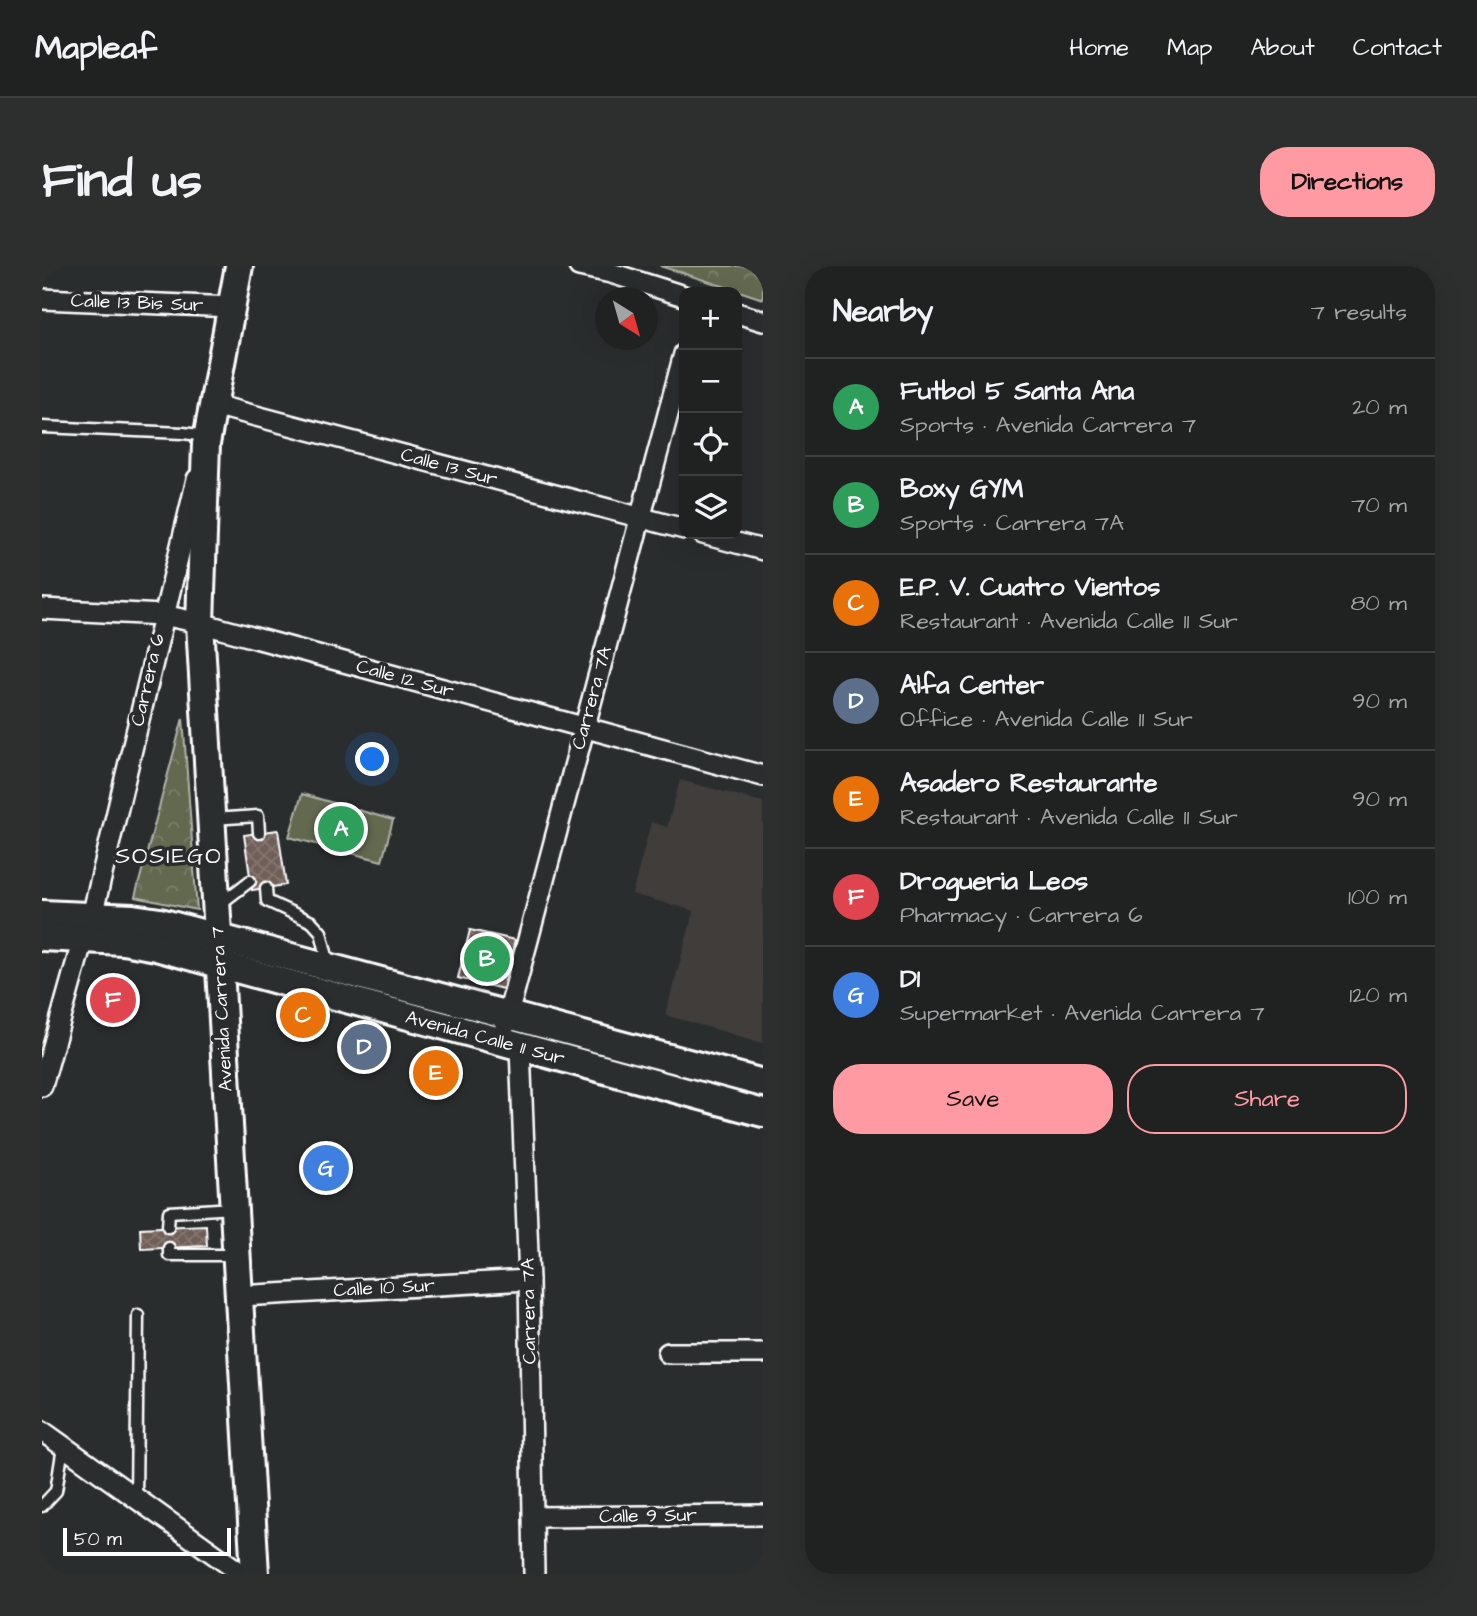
<!DOCTYPE html>
<html lang="en">
<head>
<meta charset="utf-8">
<style>
	:root { --surface:#202222; --page:#2d2f2f; --text:#f1f3f6; --muted:#a2a4a5; --line:#3d3f40; --accent:#ff9aa2 }
	body { margin:0; font-family:"Architects Daughter",sans-serif; background:var(--page); color:var(--text) }
	.controls { position:absolute; right:21px; top:21px; display:grid; overflow:hidden; border-radius:14px; box-shadow:0 7px 28px #0002 }
	.controls button { width:63px; height:63px; display:grid; place-items:center; padding:0; border:0; border-bottom:2px solid var(--line); background:var(--surface); color:var(--text); font:35px sans-serif }
	.compass { position:absolute; left:553px; top:21px; width:63px; height:63px; border-radius:50%; background:var(--surface); box-shadow:0 7px 28px #0002; rotate:143deg }
	.scale { position:absolute; left:21px; bottom:18px; width:168px; box-sizing:border-box; padding-left:7px; border:4px solid #fff; border-top:0; font-size:19px; line-height:24px; white-space:nowrap; color:#fff; -webkit-text-stroke:5px #2a2d2e; paint-order:stroke }
	.you { position:absolute; left:331px; top:494px; width:24px; height:24px; margin:-18px; border:5px solid #fff; border-radius:50%; background:#1a73e8; box-shadow:0 0 0 10px #1a73e833 }
	.badge { display:grid; place-items:center; width:46px; height:46px; border-radius:50%; background:var(--accent); color:#fff; font-size:23px; font-weight:700 }
	.pin { position:absolute; translate:-50% -50%; border:4px solid #fff; box-shadow:0 2px 7px #0006 }
	.list { margin:0; padding:0; list-style:none }
	h2 { display:flex; justify-content:space-between; align-items:center; height:91px; margin:0; padding:0 28px; font-size:30px }
	h2 small { font-size:23px; font-weight:400; color:var(--muted) }
	.list li { display:grid; grid-template-columns:46px 1fr auto; gap:21px; align-items:center; box-sizing:border-box; height:98px; padding:0 28px; border-top:2px solid var(--line) }
	.list b { display:block; font-size:26px; white-space:nowrap }
	.list p { margin:0; font-size:23px; white-space:nowrap; color:var(--muted) }
	.list em { font-size:23px; font-style:normal; color:var(--muted) }
	.actions { display:flex; gap:14px; padding:21px 28px }
	.actions a { flex:1; padding:16px 0; border:2px solid var(--accent); border-radius:28px; text-align:center; font-size:24px; color:var(--accent) }
	.actions .main { background:var(--accent); color:#111 }
	.icon { flex:none; width:38px; height:38px; fill:none; stroke:currentColor; stroke-width:2; stroke-linecap:round; stroke-linejoin:round }
	.map { position:relative; flex:none; width:721px; height:1308px; overflow:hidden; border-radius:28px }
	header { display:flex; align-items:center; gap:42px; box-sizing:border-box; height:98px; padding:0 35px; background:var(--surface); border-bottom:2px solid var(--line) }
	header strong { font-size:33px }
	nav { display:flex; gap:38px; margin-inline-start:auto; font-size:24px }
	.intro { display:flex; align-items:center; justify-content:space-between; box-sizing:border-box; height:168px; padding:0 42px }
	h1 { margin:0; font-size:49px }
	.button { padding:18px 32px; border-radius:28px; background:var(--accent); color:#111; font-size:24px; font-weight:700 }
	main { display:flex; gap:42px; padding:0 42px }
	aside { flex:1; background:var(--surface); border-radius:28px; box-shadow:0 7px 28px #0002 }
	.map>svg:first-child { display:block }
</style>
</head>
<body>
<header>
<strong>Mapleaf</strong>
<nav><a>Home</a><a>Map</a><a>About</a><a>Contact</a></nav>
</header>
<div class="intro"><h1>Find us</h1><a class="button">Directions</a></div>
<main>
<div class="map">
<svg width="721" height="1308" viewBox="0 0 721 1308">
	<defs>
		<pattern id="forest-crowns" width="20" height="18" patternUnits="userSpaceOnUse" patternTransform="scale(1.75)"><rect width="20" height="18" fill="#626950"/><path d="M2 6a3 3 0 1 1 6 0M12 15a3 3 0 1 1 6 0" fill="none" stroke="#7a806a"/></pattern>
		<pattern id="building-cross-hatch" width="8" height="8" patternUnits="userSpaceOnUse" patternTransform="scale(1.75)"><rect width="8" height="8" fill="#705e58"/><path d="M0 0l8 8M0 8l8-8" fill="none" stroke="#857671"/></pattern>
	</defs>
	<rect width="100%" height="100%" fill="#2a2d2e"/>
	<filter id="ink" filterUnits="userSpaceOnUse"><feTurbulence type="fractalNoise" baseFrequency=".0143" numOctaves="2"/><feDisplacementMap in="SourceGraphic" scale="14" xChannelSelector="R" yChannelSelector="G"/><feConvolveMatrix kernelMatrix="1 2 1 2 8 2 1 2 1" color-interpolation-filters="sRGB"/></filter>
	<g filter="url(#ink)">
		<!-- built -->
		<polygon fill="#3f3c3b" points="638,514 721,536 721,777 623,749 652,645 590,628 609,556 625,561"/>
		<!-- forest -->
		<g fill="url(#forest-crowns)" stroke="#b0b4a8" stroke-width="2">
			<polygon points="618,0 721,0 721,33 709,29"/>
			<polygon points="141,452 155,644 93,631"/>
		</g>
		<!-- pitch -->
		<polygon fill="#626950" stroke="#b0b4a8" stroke-width="2" points="260,528 351,554 340,595 247,571"/>
		<!-- building -->
		<g fill="url(#building-cross-hatch)" stroke="#fff" stroke-width="2">
			<polygon points="236,564 244,619 210,624 202,569"/>
			<polygon points="428,664 473,674 461,723 416,712"/>
			<polygon points="164,959 165,980 99,983 98,962"/>
		</g>
		<g fill="none" stroke-linecap="round" stroke-linejoin="round">
			<!-- service casing -->
			<g stroke="#fff" stroke-width="15">
				<g id="service">
					<polyline points="0,161 141,167 165,170"/>
					<polyline points="170,553 216,550 217,567"/>
					<polyline points="224,622 225,635 270,656 279,666 287,699"/>
					<polyline points="178,638 208,615"/>
					<polyline points="126,961 127,946 192,942"/>
					<polyline points="127,982 127,989 192,989"/>
					<polyline points="94,1234 96,1049"/>
					<polyline points="0,1240 14,1225 21,1181"/>
				</g>
			</g>
			<!-- minor casing -->
			<g stroke="#fff" stroke-width="24">
				<g id="minor">
					<polyline points="537,0 569,7 642,30"/>
					<polyline points="0,33 191,41"/>
					<polyline points="695,47 721,55"/>
					<polyline points="172,139 642,263"/>
					<polyline points="661,268 721,284"/>
					<polyline points="0,343 121,349 158,357 721,510"/>
					<polyline points="50,650 155,213"/>
					<polyline points="463,760 642,88"/>
					<polyline points="478,781 487,1014 492,1308"/>
					<polyline points="0,820 41,673"/>
					<polyline points="197,1030 487,1014"/>
					<polyline points="626,1087 721,1087"/>
					<polyline points="0,1165 200,1308"/>
					<polyline points="491,1251 721,1249"/>
				</g>
			</g>
			<!-- secondary casing -->
			<g stroke="#fff" stroke-width="32">
				<g id="secondary">
					<polyline points="197,0 164,178 158,357 213,1308"/>
					<polyline points="0,648 91,652 118,656 721,817"/>
					<polyline points="0,671 81,675 114,681 721,847"/>
				</g>
			</g>
			<!-- service -->
			<use href="#service" stroke="#2a2d2e" stroke-width="10"/>
			<!-- minor -->
			<use href="#minor" stroke="#2a2d2e" stroke-width="19"/>
			<!-- secondary -->
			<use href="#secondary" stroke="#2a2d2e" stroke-width="26"/>
		</g>
	</g>
	<g text-anchor="middle" dominant-baseline="central" stroke-width="7" stroke-linejoin="round" paint-order="stroke">
		<!-- street labels -->
		<g font-size="19" fill="#fff" stroke="#2a2d2e">
			<text transform="translate(95 37) rotate(2)">Calle 13 Bis Sur</text>
			<text transform="translate(407 201) rotate(15)">Calle 13 Sur</text>
			<text transform="translate(363 413) rotate(15)">Calle 12 Sur</text>
			<text transform="translate(106 414) rotate(-77)">Carrera 6</text>
			<text transform="translate(550 432) rotate(-75)">Carrera 7A</text>
			<text transform="translate(180 743) rotate(-93)">Avenida Carrera 7</text>
			<text transform="translate(443 772) rotate(15)">Avenida Calle 11 Sur</text>
			<text transform="translate(342 1022) rotate(-3)">Calle 10 Sur</text>
			<text transform="translate(487 1045) rotate(-91)">Carrera 7A</text>
			<text transform="translate(606 1250) rotate(-1)">Calle 9 Sur</text>
		</g>
		<!-- quarter labels -->
		<g font-size="23" letter-spacing="2" fill="#fff" stroke="#2a2d2e">
			<text x="127" y="590">SOSIEGO</text>
		</g>
	</g>
</svg>
<div class="controls">
<button>+</button>
<button>−</button>
<button><svg class="icon" aria-label="locate" viewBox="0 0 24 24"><circle cx="12" cy="12" r="6"/><path d="M12 2v4M12 18v4M2 12h4M18 12h4"/></svg></button>
<button><svg class="icon" aria-label="layers" viewBox="0 0 24 24"><path d="M12 4l9 5-9 5-9-5zM3 14l9 5 9-5"/></svg></button>
</div>
<svg class="compass" viewBox="-18 -18 36 36"><path d="M0-13l5 13h-10z" fill="#e53935"/><path d="M0 13l5-13h-10z" fill="#a2a4a5"/></svg>
<div class="scale">50 m</div>
<div class="you"></div>
<div class="pin badge" style="left:299px;top:563px;background:#2e9e5b">A</div>
<div class="pin badge" style="left:445px;top:693px;background:#2e9e5b">B</div>
<div class="pin badge" style="left:261px;top:749px;background:#e8710a">C</div>
<div class="pin badge" style="left:322px;top:781px;background:#5c6f8a">D</div>
<div class="pin badge" style="left:394px;top:807px;background:#e8710a">E</div>
<div class="pin badge" style="left:71px;top:734px;background:#e0444e">F</div>
<div class="pin badge" style="left:284px;top:902px;background:#3f7fe0">G</div>
</div>
<aside>
<h2>Nearby<small>7 results</small></h2>
<ul class="list">
<li><span class="badge" style="background:#2e9e5b">A</span><div><b>Futbol 5 Santa Ana</b><p>Sports · Avenida Carrera 7</p></div><em>20 m</em></li>
<li><span class="badge" style="background:#2e9e5b">B</span><div><b>Boxy GYM</b><p>Sports · Carrera 7A</p></div><em>70 m</em></li>
<li><span class="badge" style="background:#e8710a">C</span><div><b>E.P. V. Cuatro Vientos</b><p>Restaurant · Avenida Calle 11 Sur</p></div><em>80 m</em></li>
<li><span class="badge" style="background:#5c6f8a">D</span><div><b>Alfa Center</b><p>Office · Avenida Calle 11 Sur</p></div><em>90 m</em></li>
<li><span class="badge" style="background:#e8710a">E</span><div><b>Asadero Restaurante</b><p>Restaurant · Avenida Calle 11 Sur</p></div><em>90 m</em></li>
<li><span class="badge" style="background:#e0444e">F</span><div><b>Drogueria Leos</b><p>Pharmacy · Carrera 6</p></div><em>100 m</em></li>
<li><span class="badge" style="background:#3f7fe0">G</span><div><b>D1</b><p>Supermarket · Avenida Carrera 7</p></div><em>120 m</em></li>
</ul>
<div class="actions"><a class="main">Save</a><a>Share</a></div>
</aside>
</main>
</body>
</html>
